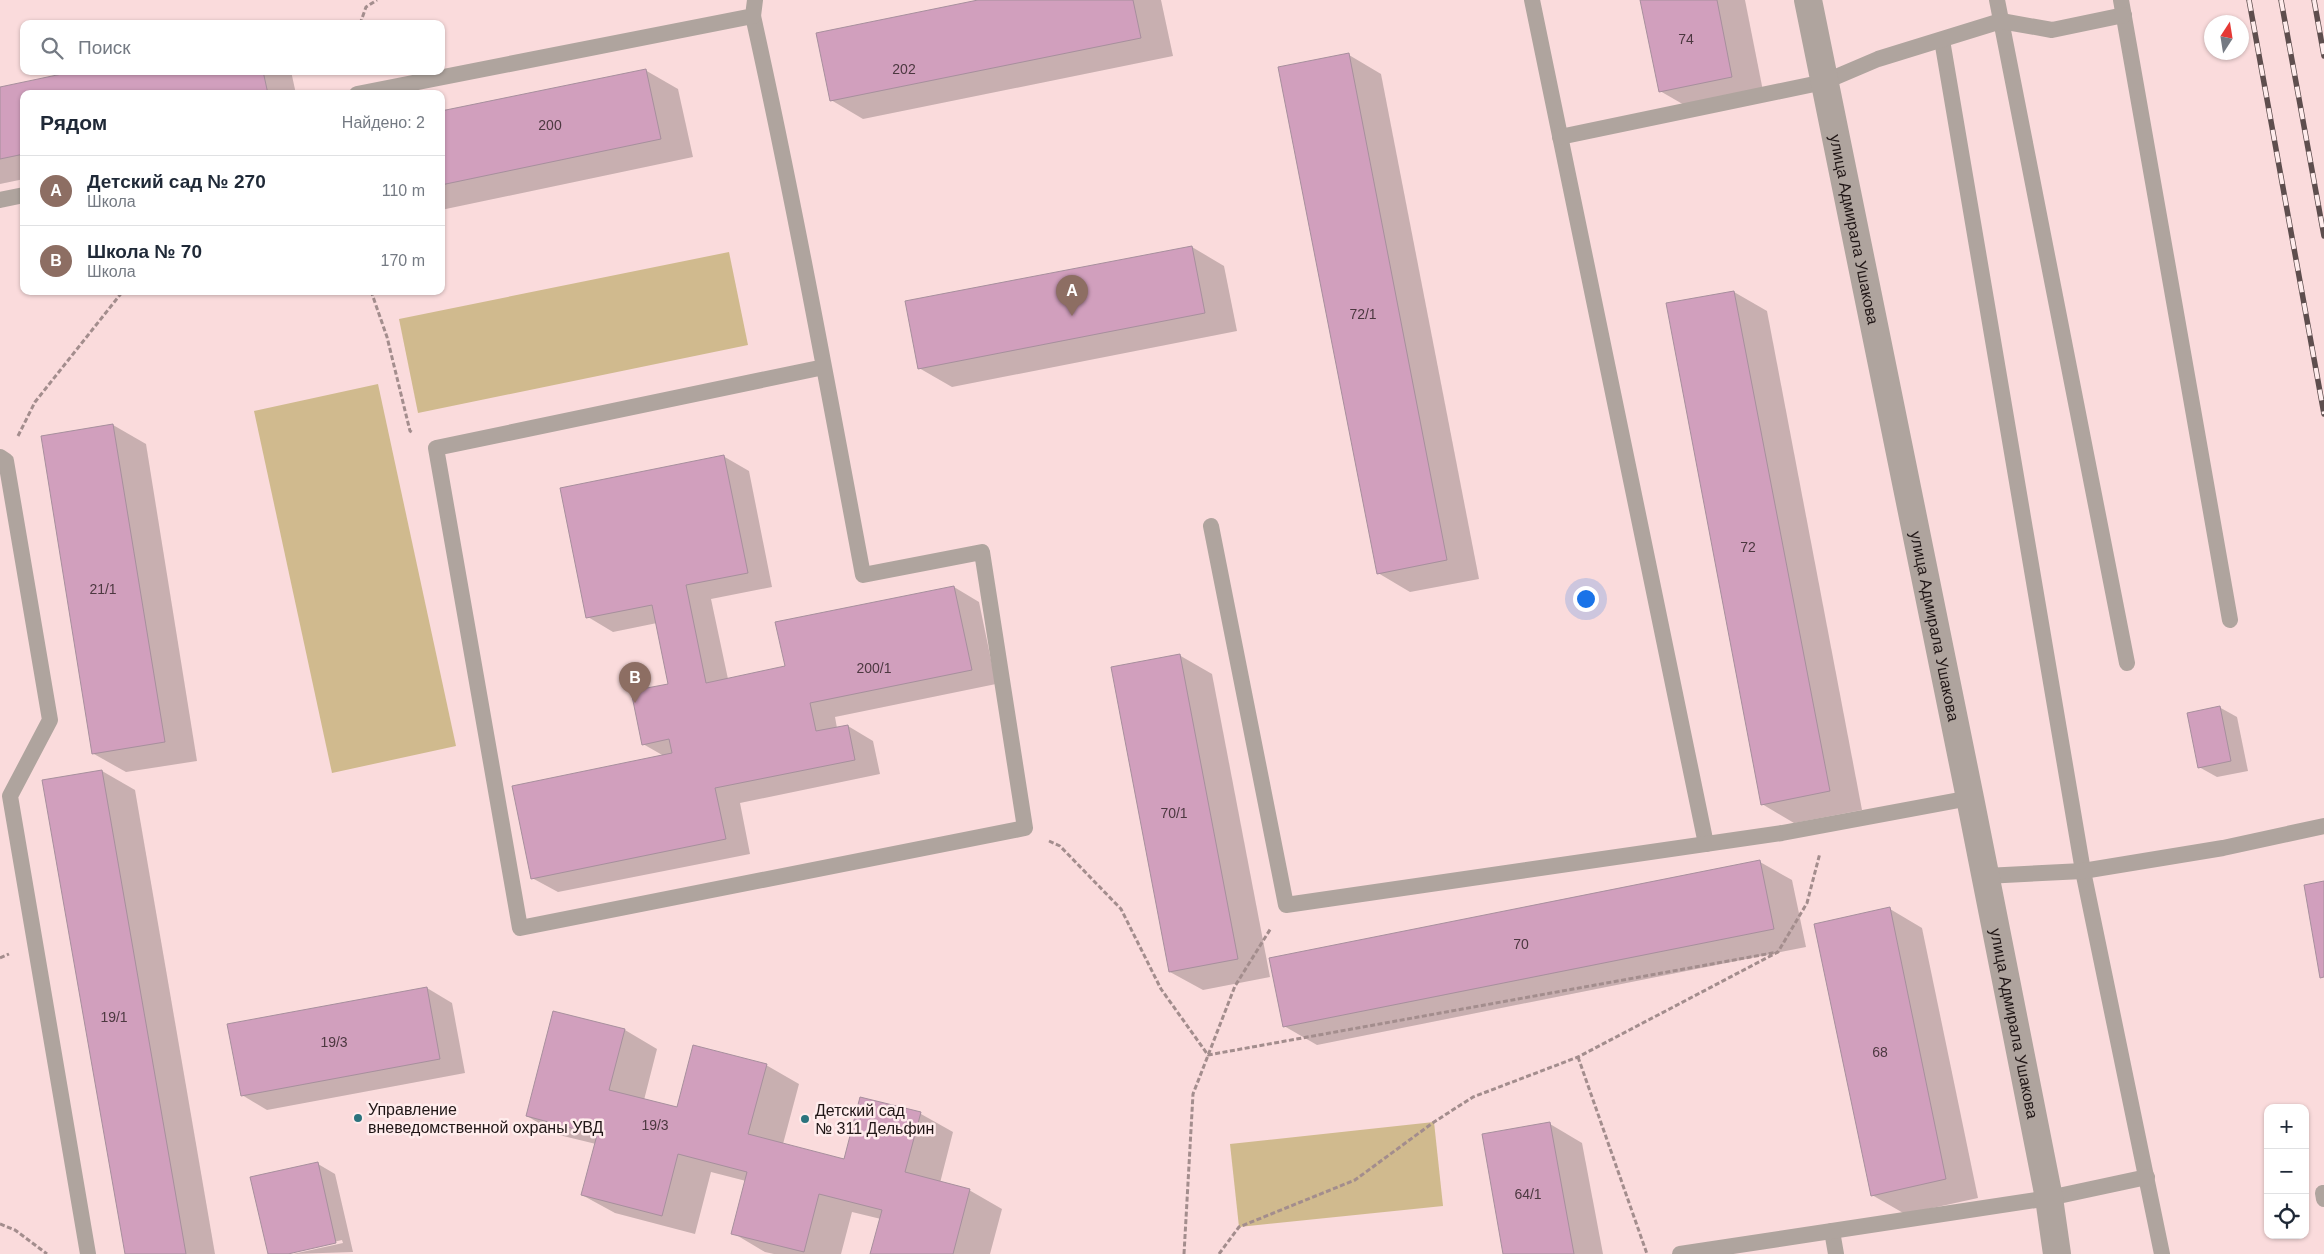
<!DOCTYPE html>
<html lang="ru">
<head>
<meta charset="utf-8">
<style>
	:root { --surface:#fff; --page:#f6f6f7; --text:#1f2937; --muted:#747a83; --line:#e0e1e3; --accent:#111827 }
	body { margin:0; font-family:Helvetica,sans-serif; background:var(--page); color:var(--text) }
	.controls { position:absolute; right:15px; bottom:15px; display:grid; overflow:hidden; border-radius:10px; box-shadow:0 1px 4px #0004 }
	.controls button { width:45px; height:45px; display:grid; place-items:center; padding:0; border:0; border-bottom:1px solid var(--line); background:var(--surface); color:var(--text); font:25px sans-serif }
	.compass { position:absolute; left:2204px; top:15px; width:45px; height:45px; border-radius:50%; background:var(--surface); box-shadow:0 1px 4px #0004; rotate:12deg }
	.you { position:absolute; left:1585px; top:598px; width:18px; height:18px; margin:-12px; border:4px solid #fff; border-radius:50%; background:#1a73e8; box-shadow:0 0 0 8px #1a73e833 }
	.badge { display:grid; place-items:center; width:32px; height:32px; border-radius:50%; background:var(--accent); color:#fff; font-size:16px; font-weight:700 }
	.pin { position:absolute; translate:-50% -41px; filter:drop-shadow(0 1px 2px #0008) }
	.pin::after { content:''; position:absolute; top:26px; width:18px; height:15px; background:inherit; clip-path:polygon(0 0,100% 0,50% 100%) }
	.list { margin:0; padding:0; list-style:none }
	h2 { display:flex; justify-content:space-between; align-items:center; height:65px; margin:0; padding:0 20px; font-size:21px }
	h2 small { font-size:16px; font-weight:400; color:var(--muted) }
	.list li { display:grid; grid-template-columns:32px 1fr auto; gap:15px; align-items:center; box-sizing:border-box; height:70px; padding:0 20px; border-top:1px solid var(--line) }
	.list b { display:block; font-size:19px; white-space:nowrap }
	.list p { margin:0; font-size:16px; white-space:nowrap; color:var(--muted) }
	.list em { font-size:16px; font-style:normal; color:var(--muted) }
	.icon { flex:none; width:28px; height:28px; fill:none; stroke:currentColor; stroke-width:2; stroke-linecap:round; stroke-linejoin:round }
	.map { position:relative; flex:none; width:2324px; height:1254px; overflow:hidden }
	.search { position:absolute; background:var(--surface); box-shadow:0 1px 4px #0004; left:20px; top:20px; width:425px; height:55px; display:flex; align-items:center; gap:12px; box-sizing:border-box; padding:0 18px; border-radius:10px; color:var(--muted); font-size:19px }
	.panel { position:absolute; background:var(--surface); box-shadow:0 1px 4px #0004; left:20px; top:90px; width:425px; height:205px; border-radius:10px }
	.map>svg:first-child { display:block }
</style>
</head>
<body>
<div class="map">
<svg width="2324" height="1254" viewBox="0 0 2324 1254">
	<rect width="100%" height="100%" fill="#fadbdc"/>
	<!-- green -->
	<g fill="#d0ba8e">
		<polygon points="729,252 748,345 418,413 399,319"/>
		<polygon points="378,384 456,746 332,773 254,411"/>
		<polygon points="1434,1122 1443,1206 1239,1227 1230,1144"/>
	</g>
	<!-- shadow -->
	<g fill="#0003">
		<polygon points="984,0 1161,0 1173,56 863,119 831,100"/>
		<polygon points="1641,0 1745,0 1764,96 1693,110 1660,91"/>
		<polygon points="1349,55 1381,74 1479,579 1410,592 1378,573"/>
		<polygon points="645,70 678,89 693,157 441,210 441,112"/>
		<polygon points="82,71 291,71 296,94 24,94 24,179 0,184 0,89"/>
		<polygon points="1192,247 1224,266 1237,331 952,387 919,368"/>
		<polygon points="1734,292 1767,311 1862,810 1794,823 1762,804"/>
		<polygon points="113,425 146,444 197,761 126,772 94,754"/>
		<polygon points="723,456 749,471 772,587 711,599 728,679 786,667 954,587 979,602 996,684 835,717 837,728 848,726 873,741 880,774 740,803 750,854 558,892 532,878 664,756 643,744 669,685 657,623 613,632 588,617"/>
		<polygon points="1179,655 1212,674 1270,977 1203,990 1170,972"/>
		<polygon points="2219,707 2237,717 2248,771 2217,777 2199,767"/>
		<polygon points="102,771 135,790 215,1254 126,1254"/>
		<polygon points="1760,862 1792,880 1806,947 1317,1045 1284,1026"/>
		<polygon points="1890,909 1922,928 1978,1198 1905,1214 1872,1195"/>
		<polygon points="427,988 452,1003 465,1073 267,1110 242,1095"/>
		<polygon points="554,1012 625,1030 657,1049 644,1100 678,1109 766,1065 799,1084 783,1144 845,1160 921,1114 953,1132 940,1183 969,1190 1002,1209 990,1254 872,1254 881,1219 852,1212 841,1254 774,1254 765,1252 733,1233 746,1181 711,1172 695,1234 615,1213 582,1195 596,1144 559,1135 527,1116"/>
		<polygon points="1550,1124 1582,1143 1603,1254 1504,1254"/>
		<polygon points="318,1164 335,1174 353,1252 293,1254 343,1243 342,1240 282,1254 269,1254"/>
	</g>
	<!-- building -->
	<g fill="#d19fbd" stroke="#a78f9d">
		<polygon points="978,0 1133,0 1141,38 830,101 816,33"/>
		<polygon points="1640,0 1717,0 1732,77 1659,92"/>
		<polygon points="1349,53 1447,560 1377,574 1278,67"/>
		<polygon points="646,69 661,139 441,185 441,111"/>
		<polygon points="76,71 263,71 268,94 24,94 24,154 0,159 0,87"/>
		<polygon points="1192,246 1205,313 918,369 905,301"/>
		<polygon points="1734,291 1830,791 1761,805 1666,303"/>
		<polygon points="113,424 165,742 92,754 41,436"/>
		<polygon points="724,455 748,573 686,585 706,683 785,666 775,622 954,586 972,670 810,703 816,731 848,725 855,760 715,788 726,839 531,879 512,786 672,753 669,739 642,745 631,691 668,684 652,605 586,618 560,488"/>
		<polygon points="1180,654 1238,959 1169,972 1111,667"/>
		<polygon points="2220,706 2231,761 2198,768 2187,713"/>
		<polygon points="102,770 186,1254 125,1254 42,780"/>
		<polygon points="1760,860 1774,929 1283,1027 1269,958"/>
		<polygon points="2324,881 2324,977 2320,978 2304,885"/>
		<polygon points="1890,907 1946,1179 1871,1196 1814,924"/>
		<polygon points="427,987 440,1059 241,1096 227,1024"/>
		<polygon points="553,1011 625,1029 609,1090 677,1107 693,1045 767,1064 748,1134 844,1159 860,1097 921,1112 905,1172 970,1189 953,1254 870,1254 882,1210 819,1194 804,1252 731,1234 747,1172 678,1154 662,1216 581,1195 597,1135 526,1116"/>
		<polygon points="1550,1122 1574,1254 1503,1254 1482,1134"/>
		<polygon points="318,1162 336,1243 288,1254 268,1254 250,1177"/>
	</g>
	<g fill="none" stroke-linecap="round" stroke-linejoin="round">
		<!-- path -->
		<g stroke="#a38d8d" stroke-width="3" stroke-dasharray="5 2.5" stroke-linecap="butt">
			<polyline points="360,24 366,7 377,0"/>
			<polyline points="371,291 387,337 410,431 413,433"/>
			<polyline points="18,436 35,402 123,291"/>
			<polyline points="1049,841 1060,846 1121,909 1161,989 1208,1055 1778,952"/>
			<polyline points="0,958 9,954"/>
			<polyline points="1578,1057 1647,1254"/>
			<polyline points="0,1224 15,1230 47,1254"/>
			<polyline points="1184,1254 1193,1094 1235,986 1271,928"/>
			<polyline points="1219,1254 1239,1227 1355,1180 1434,1122 1473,1097 1578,1057 1778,952 1807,903 1820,853"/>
		</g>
		<!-- lane -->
		<g stroke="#afa49e" stroke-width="16">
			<polyline points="1532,0 1706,844"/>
			<polyline points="1997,0 2127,663"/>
			<polyline points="2121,0 2230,620"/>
			<path d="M753 16C794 201 828 388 863 575L982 552 1025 828 520 928 436 448 824 367"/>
			<polyline points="1942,40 2083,871 2162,1254"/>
			<polyline points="357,94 753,16 755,0"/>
			<polyline points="1560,137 1824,82 1878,59 2001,21 2052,30 2124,15"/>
			<polyline points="0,200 24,195"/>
			<polyline points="0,457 6,461 50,720 10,796 88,1254"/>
			<polyline points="1211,526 1286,905 1782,833 1970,798"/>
			<polyline points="1985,876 2083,871 2223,848 2324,826"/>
			<polyline points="2323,1193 2324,1199"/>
			<polyline points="1832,1231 1836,1254"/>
			<polyline points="1680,1254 2049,1198 2147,1177"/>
		</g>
		<!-- street -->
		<path stroke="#afa49e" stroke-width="28" id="s1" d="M1808 0 1970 798 2049 1198 2057 1254"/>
		<!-- rail casing -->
		<g stroke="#5e4e4e" stroke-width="5.5">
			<g id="rail">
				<polyline points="2249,0 2324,414"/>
				<polyline points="2281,0 2324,236"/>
				<polyline points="2314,0 2324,56"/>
			</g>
		</g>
		<!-- rail -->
		<use href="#rail" stroke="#ffecec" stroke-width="4" stroke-dasharray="11" stroke-linecap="butt"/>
	</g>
	<!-- markers -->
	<g fill="#2b737d" stroke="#ffecec" stroke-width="2">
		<circle cx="358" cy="1118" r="5"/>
		<circle cx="805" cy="1119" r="5"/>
	</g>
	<g text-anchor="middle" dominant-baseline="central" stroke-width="5" stroke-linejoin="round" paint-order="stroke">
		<!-- number labels -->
		<g font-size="14" fill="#4c3840">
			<text x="1686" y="39">74</text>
			<text x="904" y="69">202</text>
			<text x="550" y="125">200</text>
			<text x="1363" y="314">72/1</text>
			<text x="1748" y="547">72</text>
			<text x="103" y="589">21/1</text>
			<text x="874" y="668">200/1</text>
			<text x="1174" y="813">70/1</text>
			<text x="1521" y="944">70</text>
			<text x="114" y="1017">19/1</text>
			<text x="334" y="1042">19/3</text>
			<text x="1880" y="1052">68</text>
			<text x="655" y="1125">19/3</text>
			<text x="1528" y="1194">64/1</text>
		</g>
		<!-- street labels -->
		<g font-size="16" fill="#201616" stroke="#ffecec">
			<text stroke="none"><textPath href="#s1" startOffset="234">улица Адмирала Ушакова</textPath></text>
			<text stroke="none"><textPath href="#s1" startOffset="639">улица Адмирала Ушакова</textPath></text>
			<text stroke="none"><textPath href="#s1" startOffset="1044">улица Адмирала Ушакова</textPath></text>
		</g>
		<!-- poi labels -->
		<g font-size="16" fill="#201616" stroke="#ffecec" text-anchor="start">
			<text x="368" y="1109">Управление<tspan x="368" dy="18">вневедомственной охраны УВД</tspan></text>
			<text x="815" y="1110">Детский сад<tspan x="815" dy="18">№ 311 Дельфин</tspan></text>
		</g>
	</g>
</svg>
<div class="controls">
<button>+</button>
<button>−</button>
<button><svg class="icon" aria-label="locate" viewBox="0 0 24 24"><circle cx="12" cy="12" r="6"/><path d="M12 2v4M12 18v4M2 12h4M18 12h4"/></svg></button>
</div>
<svg class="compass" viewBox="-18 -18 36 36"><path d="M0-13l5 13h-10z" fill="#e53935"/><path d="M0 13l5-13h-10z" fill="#747a83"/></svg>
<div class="you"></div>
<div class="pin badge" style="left:1072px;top:316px;background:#8d6e63">A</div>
<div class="pin badge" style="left:635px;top:703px;background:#8d6e63">B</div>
<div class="search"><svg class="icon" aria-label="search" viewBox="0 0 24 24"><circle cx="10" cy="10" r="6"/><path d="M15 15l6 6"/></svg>Поиск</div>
<section class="panel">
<h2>Рядом<small>Найдено: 2</small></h2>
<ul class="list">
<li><span class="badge" style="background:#8d6e63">A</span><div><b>Детский сад № 270</b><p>Школа</p></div><em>110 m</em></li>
<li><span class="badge" style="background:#8d6e63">B</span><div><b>Школа № 70</b><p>Школа</p></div><em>170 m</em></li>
</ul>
</section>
</div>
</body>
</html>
